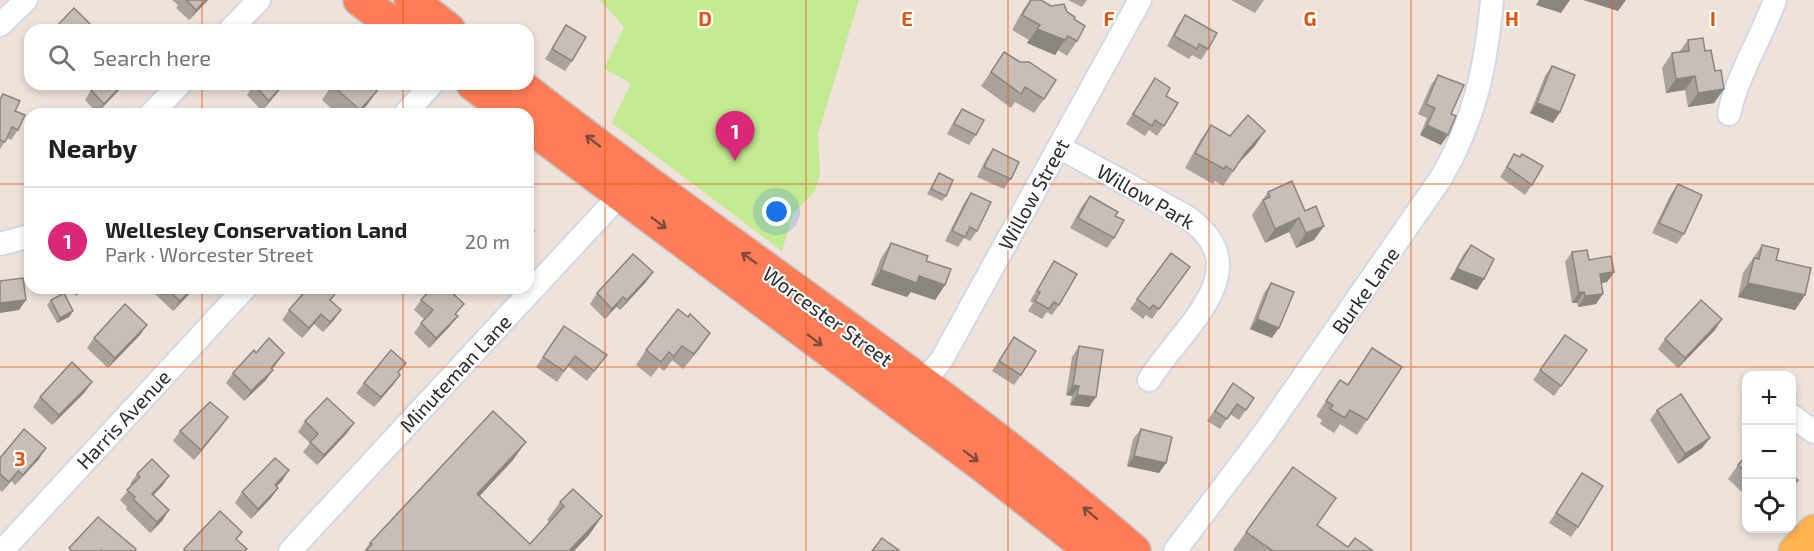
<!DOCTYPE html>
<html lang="en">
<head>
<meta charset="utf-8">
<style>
	:root { --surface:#fff; --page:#f2f2f2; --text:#202124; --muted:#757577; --line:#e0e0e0; --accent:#db2777 }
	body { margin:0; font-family:"Exo 2",sans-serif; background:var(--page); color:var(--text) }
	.controls { position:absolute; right:18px; bottom:18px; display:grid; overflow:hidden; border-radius:12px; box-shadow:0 3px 9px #0003 }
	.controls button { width:54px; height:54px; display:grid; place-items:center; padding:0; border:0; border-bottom:2px solid var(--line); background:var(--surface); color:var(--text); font:30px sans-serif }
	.you { position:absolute; left:777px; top:212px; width:21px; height:21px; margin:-15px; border:4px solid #fff; border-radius:50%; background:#1a73e8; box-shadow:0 0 0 9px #1a73e833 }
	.badge { display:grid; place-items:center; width:39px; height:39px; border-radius:50%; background:var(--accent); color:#fff; font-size:20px; font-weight:700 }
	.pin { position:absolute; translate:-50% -50px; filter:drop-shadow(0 2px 3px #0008) }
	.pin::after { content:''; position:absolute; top:32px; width:21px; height:18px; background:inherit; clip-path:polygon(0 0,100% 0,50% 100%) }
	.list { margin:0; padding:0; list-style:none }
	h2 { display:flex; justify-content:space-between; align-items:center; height:78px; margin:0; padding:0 24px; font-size:26px }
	h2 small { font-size:20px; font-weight:400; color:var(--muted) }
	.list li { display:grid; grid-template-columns:39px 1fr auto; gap:18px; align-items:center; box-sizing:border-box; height:108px; padding:0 24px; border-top:2px solid var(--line) }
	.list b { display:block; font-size:22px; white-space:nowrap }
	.list p { margin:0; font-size:20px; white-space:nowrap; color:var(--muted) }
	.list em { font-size:20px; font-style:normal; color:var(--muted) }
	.icon { flex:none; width:33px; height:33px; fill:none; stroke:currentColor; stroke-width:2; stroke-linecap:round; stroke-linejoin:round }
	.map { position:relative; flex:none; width:1814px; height:551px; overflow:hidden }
	.search { position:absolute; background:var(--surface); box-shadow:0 3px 9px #0003; left:24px; top:24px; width:510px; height:66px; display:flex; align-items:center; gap:15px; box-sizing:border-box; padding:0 21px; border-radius:18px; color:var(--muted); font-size:22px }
	.panel { position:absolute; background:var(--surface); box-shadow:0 3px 9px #0003; left:24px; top:108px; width:510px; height:186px; border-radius:18px }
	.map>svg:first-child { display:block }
</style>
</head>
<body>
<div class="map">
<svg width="1814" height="551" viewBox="0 0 1814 551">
	<rect width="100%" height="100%" fill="#eee2db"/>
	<!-- green -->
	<polygon fill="#c3eb92" points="600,0 859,0 818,134 820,175 815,191 793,214 782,251 612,123 631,83 604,69 624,27"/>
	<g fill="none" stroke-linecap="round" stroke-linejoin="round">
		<!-- minor casing -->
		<g stroke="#d1d9e5" stroke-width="26">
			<g id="minor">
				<polyline points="0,25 26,0"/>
				<polyline points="230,30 259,0"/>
				<polyline points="151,114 180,84"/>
				<polyline points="405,114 432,84"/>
				<path d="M1729 114C1738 73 1761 39 1775 0"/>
				<path d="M1059 147 1187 217C1262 270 1181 328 1149 380"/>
				<polyline points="0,244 30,236"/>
				<polyline points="922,385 942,359 1140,0"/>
				<polyline points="1792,416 1814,432"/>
				<polyline points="2,551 245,288"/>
				<polyline points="290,551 621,194"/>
				<path d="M1175 551 1265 432 1441 178C1475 120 1486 66 1492 0"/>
			</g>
		</g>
		<!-- major casing -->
		<g stroke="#c4c4c4" stroke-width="33">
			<polyline id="major" points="1794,551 1814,530"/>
		</g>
		<!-- highway casing -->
		<g stroke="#c4c4c4" stroke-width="36">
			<g id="highway">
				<polyline points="360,0 401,30"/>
				<polyline points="411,0 449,30"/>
				<polyline points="473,84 513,114"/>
				<path d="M518 84C720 243 940 383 1134 551"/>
				<polyline points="528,125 985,467 1092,551"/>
			</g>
		</g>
		<!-- minor -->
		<use href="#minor" stroke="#fff" stroke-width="22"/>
		<!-- major -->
		<use href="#major" stroke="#ffb250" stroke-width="30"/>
		<!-- highway -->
		<use href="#highway" stroke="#ff7c56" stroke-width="33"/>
	</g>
	<!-- wall -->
	<g fill="#aaa39d">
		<polygon points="172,0 208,0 189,20 176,8 178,5"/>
		<polygon points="1030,0 1041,0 1051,6 1067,12 1074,19 1077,41 1067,56 1058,50 1055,55 1027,43 1029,40 1012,30 1023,10"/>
		<polygon points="1068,0 1087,0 1082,7"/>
		<polygon points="1231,0 1264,0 1255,13"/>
		<polygon points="1185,15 1208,49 1201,60 1192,55 1189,59 1167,46 1178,25"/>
		<polygon points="566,25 572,61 565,71 545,59"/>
		<polygon points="1688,40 1705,51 1724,89 1714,103 1688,107 1685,90 1666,93 1662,68 1672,53 1679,52"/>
		<polygon points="1004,52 1020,62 1044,99 1034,113 1015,102 1011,108 981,86"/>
		<polygon points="1552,66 1560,112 1553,123 1530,113 1545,76"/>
		<polygon points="1438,75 1451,114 1441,145 1420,135 1427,118 1418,114 1431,85"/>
		<polygon points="1155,78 1166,96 1164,126 1157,136 1149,130 1145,136 1126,124"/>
		<polygon points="98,84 125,84 97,113 85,100 91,90"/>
		<polygon points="254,84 283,84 262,111 247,95"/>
		<polygon points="333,84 373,87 377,91 367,105 359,114 337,114 322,100"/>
		<polygon points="3,94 15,111 18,130 11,140 7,138 0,149 0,98"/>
		<polygon points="962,109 976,135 969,145 947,134 955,119"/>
		<polygon points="1211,125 1230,136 1255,146 1239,163 1223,186 1215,181 1213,184 1185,168 1201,139"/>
		<polygon points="993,149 1011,179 1004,189 977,177 986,159"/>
		<polygon points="1514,154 1519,157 1532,185 1525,195 1500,177"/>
		<polygon points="30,159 30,173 27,169 27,164"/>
		<polygon points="939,173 946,196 942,201 927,194"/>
		<polygon points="1678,184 1684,234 1677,244 1652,233 1671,194"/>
		<polygon points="1268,192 1305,211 1324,226 1314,240 1296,248 1289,232 1265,243 1252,215"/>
		<polygon points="971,193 977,231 970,241 964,238 958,247 945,241 964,203"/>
		<polygon points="1090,196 1115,216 1114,238 1107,248 1070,228 1082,206"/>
		<polygon points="891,243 926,261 945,285 935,300 911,292 907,297 871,285 881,258"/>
		<polygon points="1471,245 1484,279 1477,290 1450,279 1463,255"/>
		<polygon points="1762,245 1805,295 1795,310 1738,297 1743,273"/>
		<polygon points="1572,252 1614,272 1607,282 1601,283 1596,304 1578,307 1577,303 1572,303 1565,262"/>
		<polygon points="1171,253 1190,267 1152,319 1146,315 1143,319 1130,309"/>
		<polygon points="1054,261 1059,305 1052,315 1047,312 1042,319 1028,311 1033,303 1030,301 1047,272"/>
		<polygon points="653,272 646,282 620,310 616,307 605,319 590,304 597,293"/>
		<polygon points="1271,283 1272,338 1250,329 1264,293"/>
		<polygon points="69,288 85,288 76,296"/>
		<polygon points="160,288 195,288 173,311 155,294"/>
		<polygon points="51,300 73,311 69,317 57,323 47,305"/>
		<polygon points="421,300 456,315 450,326 429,348 414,333 424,319 414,310"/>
		<polygon points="331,301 341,310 323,332 314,324 302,338 282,320 289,310"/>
		<polygon points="564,326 599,365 587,381 568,366 557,382 536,367"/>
		<polygon points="1715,330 1678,368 1658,349 1665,339"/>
		<polygon points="710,333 683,369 672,360 664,371 659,367 651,377 636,365 646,350"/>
		<polygon points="140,335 108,368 87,348 94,338"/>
		<polygon points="1565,335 1587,350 1554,396 1533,380"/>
		<polygon points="1014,337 1021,375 1014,385 992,371"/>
		<polygon points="1079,346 1089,407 1070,405 1072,396 1066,395 1072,357"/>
		<polygon points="1372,348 1367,420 1357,435 1340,424 1334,433 1320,424 1322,420 1316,416 1340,380 1347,385"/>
		<polygon points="256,353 277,363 272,369 273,370 266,380 244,401 226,383 233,373"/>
		<polygon points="399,373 400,375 393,385 374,407 356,393 364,383"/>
		<polygon points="1233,383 1254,398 1239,420 1230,414 1220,429 1207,421"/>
		<polygon points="85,392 52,425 33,407 40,397"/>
		<polygon points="1657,410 1710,438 1702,448 1678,464 1650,420"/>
		<polygon points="228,417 221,427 194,460 173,441 180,431"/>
		<polygon points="305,421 354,423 347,433 317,465 303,452 310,443 298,432"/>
		<polygon points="1141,429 1166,463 1159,473 1127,466 1133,439"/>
		<polygon points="1746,456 1746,496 1728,479 1738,465"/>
		<polygon points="0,458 39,459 15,485 11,481 2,492 0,490"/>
		<polygon points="513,460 479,496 530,544 549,522 547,520 560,502 602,516 589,535 574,551 364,551 370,543"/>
		<polygon points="1582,473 1578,527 1571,537 1549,523"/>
		<polygon points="137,474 169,476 162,486 153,495 169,510 162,521 150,533 126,509 127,507 120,500 132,486 130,484"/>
		<polygon points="282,481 276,486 278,488 271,498 251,519 235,503 242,492"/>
		<polygon points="1317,525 1348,547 1373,551 1234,551 1233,550 1246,532"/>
	</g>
	<!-- shaded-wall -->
	<g fill="#8b8580">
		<polygon points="206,0 208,0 189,20 196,10"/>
		<polygon points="1539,0 1570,0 1561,13 1536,5"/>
		<polygon points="1583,0 1626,0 1618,11"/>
		<polygon points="1037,29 1065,40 1055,55 1027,43"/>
		<polygon points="1695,76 1685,90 1666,93 1676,79"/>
		<polygon points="123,84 125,84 97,113 104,104"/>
		<polygon points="283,84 278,92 262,111 269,101"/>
		<polygon points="1724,89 1714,103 1688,107 1698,93"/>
		<polygon points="377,91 367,105 359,114 357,114"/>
		<polygon points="1537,103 1560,112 1553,123 1530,113"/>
		<polygon points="1427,125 1448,135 1441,145 1420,135"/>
		<polygon points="1265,131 1255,146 1236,166 1246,152"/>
		<polygon points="1299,218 1289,232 1265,243 1275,229"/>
		<polygon points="1324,226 1314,240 1296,248 1306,233"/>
		<polygon points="1457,269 1484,279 1477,290 1450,279"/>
		<polygon points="881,270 919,276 945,285 935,300 911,292 907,297 871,285"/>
		<polygon points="653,272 646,282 620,310 627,300"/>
		<polygon points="1614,272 1607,282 1593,285 1600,274"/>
		<polygon points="1748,283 1805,295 1795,310 1738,297"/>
		<polygon points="82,288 85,288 76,296"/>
		<polygon points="193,288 195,288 173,311 180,301"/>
		<polygon points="1584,292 1577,303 1572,303 1579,293"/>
		<polygon points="1603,294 1596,304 1578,307 1585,296"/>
		<polygon points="623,297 616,307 605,319 612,309"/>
		<polygon points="26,300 19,310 0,313 0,303"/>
		<polygon points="341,310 334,320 323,332 330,322"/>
		<polygon points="73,311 69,317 57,323 60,318"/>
		<polygon points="321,314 314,324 302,338 309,328"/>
		<polygon points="458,316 450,326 429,348 436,338"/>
		<polygon points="1257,319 1279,328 1272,338 1250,329"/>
		<polygon points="1722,319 1715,330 1678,368 1685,358"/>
		<polygon points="147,325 140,335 108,368 115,358"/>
		<polygon points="710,333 700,348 683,369 694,354"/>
		<polygon points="682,346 672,360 664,371 674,356"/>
		<polygon points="284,353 277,363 264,378 271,368"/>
		<polygon points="273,370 266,380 244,401 251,391"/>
		<polygon points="400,375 393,385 374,407 381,397"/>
		<polygon points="92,382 85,392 52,425 59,415"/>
		<polygon points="1073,385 1079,386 1072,396 1066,395"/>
		<polygon points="1077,395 1096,397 1089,407 1070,405"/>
		<polygon points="228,417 221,427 194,460 201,450"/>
		<polygon points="354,423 347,433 317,465 324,455"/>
		<polygon points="1710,438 1702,448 1678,464 1685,454"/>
		<polygon points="526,442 513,460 464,513 477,494"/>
		<polygon points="46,448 39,459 15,485 23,475"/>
		<polygon points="1134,456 1166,463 1159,473 1127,466"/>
		<polygon points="289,470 282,481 268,495 275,485"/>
		<polygon points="18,471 11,481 2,492 9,482"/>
		<polygon points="169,476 162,486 145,504 152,494"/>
		<polygon points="278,488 271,498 251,519 258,509"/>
		<polygon points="169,510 162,521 150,533 157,522"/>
		<polygon points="602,516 589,535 574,551 569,551"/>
	</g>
	<!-- building -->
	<g fill="#c6beb7" stroke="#8b8580" stroke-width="1.5">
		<polygon points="186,0 206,0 196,10"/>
		<polygon points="1031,0 1041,0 1051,6 1064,4 1067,12 1075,17 1074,19 1085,26 1077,41 1068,36 1065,40 1037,29 1040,25 1022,15"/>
		<polygon points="74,8 94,28 93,30 53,30"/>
		<polygon points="1185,15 1217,33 1208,49 1199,44 1197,49 1174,36"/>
		<polygon points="566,25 586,37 572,61 552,49"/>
		<polygon points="1703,38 1705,51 1711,50 1715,71 1721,70 1724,89 1698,93 1695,76 1676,79 1672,53 1689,51 1688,40"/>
		<polygon points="1004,52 1020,62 1029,62 1056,80 1044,99 1025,87 1021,94 991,72"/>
		<polygon points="1552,66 1575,75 1560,112 1537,103"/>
		<polygon points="1438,75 1464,85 1451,114 1456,116 1448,135 1427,125 1435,108 1426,104"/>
		<polygon points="1155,78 1170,88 1166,96 1178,103 1164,126 1155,120 1152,126 1133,114"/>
		<polygon points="98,84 123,84 104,104 91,90"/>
		<polygon points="254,84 283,84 269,101 254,85"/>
		<polygon points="333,84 374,84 372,86 377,91 360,110 332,85"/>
		<polygon points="3,94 20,101 15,111 25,115 18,130 12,127 5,142 0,140 0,100"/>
		<polygon points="962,109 984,120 976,135 954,124"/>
		<polygon points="1248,115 1265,131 1246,152 1233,171 1226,166 1224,169 1195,153 1211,125 1230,136"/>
		<polygon points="993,149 1019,162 1011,179 984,167"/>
		<polygon points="1514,154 1520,157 1522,154 1543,166 1532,185 1507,167"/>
		<polygon points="939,173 953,180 946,196 931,189"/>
		<polygon points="1292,181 1305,211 1316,206 1324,226 1306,233 1299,218 1275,229 1263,200 1270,197 1268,192"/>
		<polygon points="1678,184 1702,195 1684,234 1659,223"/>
		<polygon points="971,193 991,202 977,231 970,227 965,237 952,231"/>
		<polygon points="1090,196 1118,212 1115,216 1124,220 1114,238 1078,218"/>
		<polygon points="528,222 533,226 531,228 534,231 528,237"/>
		<polygon points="891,243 928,256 926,261 951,269 945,285 919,276 917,283 881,270"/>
		<polygon points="1471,245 1494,259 1484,279 1457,269"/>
		<polygon points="1762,245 1779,249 1776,260 1811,268 1805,295 1748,283 1754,258 1759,259"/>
		<polygon points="1587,250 1589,260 1611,256 1614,272 1600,274 1603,294 1585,296 1584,292 1579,293 1572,252"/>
		<polygon points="1171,253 1190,267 1159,309 1153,305 1150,309 1137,299"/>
		<polygon points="633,254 653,272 627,300 623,297 612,309 597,293"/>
		<polygon points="1054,261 1077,274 1059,305 1054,302 1049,309 1035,301 1040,292 1037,291"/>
		<polygon points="23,278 26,300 0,303 0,281"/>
		<polygon points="1271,283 1294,292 1279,328 1257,319"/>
		<polygon points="166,288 193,288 180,301"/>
		<polygon points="308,288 340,288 330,300 341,310 330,322 321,314 309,328 289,310"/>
		<polygon points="432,288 447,288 464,304 455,314 458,316 436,338 421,323 433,310 421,300"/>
		<polygon points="64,293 73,311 60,318 51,300"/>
		<polygon points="1701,300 1722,319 1685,358 1665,339"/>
		<polygon points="125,304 147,325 115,358 94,338"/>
		<polygon points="678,309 688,317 690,314 710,333 694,354 682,346 674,356 669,352 661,362 646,350"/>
		<polygon points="564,326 607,355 594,371 575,356 564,371 543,357"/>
		<polygon points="1565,335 1587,350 1561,386 1540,370"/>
		<polygon points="1014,337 1036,351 1021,375 999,361"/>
		<polygon points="269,338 284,353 271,368 273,370 251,391 233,373 254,350 256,353"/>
		<polygon points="1079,346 1103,350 1096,397 1077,395 1079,386 1073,385"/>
		<polygon points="1372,348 1402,367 1367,420 1350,410 1345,418 1330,409 1333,405 1326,401 1340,380 1348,385"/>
		<polygon points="391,350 406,363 398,372 400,375 381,397 364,383"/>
		<polygon points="72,362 92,382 59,415 40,397"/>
		<polygon points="1233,383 1254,398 1246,410 1237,404 1227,419 1215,411"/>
		<polygon points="1681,394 1710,438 1685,454 1657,410"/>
		<polygon points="327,398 354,423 324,455 310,442 318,434 305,421"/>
		<polygon points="210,402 228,417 201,450 180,431"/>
		<polygon points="493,411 526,442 477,494 530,544 564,506 560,502 573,489 602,516 569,551 366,551 372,544 370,543"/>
		<polygon points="24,429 46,448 23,475 18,471 9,482 0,474 0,458"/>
		<polygon points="1141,429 1172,437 1166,463 1134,456"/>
		<polygon points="1746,456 1746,472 1738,465"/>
		<polygon points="275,458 289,470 275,485 278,488 258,509 242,492"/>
		<polygon points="152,459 169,476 152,494 169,510 157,522 133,499 135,497 127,490 140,477 137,474"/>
		<polygon points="1293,467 1336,498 1317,525 1348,547 1355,538 1373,551 1273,551 1246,532"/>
		<polygon points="1582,473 1603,486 1578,527 1556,513"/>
		<polygon points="1791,474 1798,480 1791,488"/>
		<polygon points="220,511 242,532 236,539 247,549 245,551 186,551 184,549"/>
		<polygon points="98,517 136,549 135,551 102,551 101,550 100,551 72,551 69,548"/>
		<polygon points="882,538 900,551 872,551"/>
	</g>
	<!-- one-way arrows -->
	<defs><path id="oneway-shaft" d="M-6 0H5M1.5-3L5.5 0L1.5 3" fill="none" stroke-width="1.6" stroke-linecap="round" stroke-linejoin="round" transform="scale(1.5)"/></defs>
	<g stroke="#804b3c">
		<use href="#oneway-shaft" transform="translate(593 141) rotate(-142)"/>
		<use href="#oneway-shaft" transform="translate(659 223) rotate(37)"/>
		<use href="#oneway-shaft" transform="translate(749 258) rotate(-144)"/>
		<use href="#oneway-shaft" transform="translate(815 340) rotate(37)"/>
		<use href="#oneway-shaft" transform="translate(971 456) rotate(37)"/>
		<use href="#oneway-shaft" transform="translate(1090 513) rotate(-140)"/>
	</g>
	<!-- grid -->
	<path fill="none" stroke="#df570e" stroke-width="1.5" stroke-opacity="0.55" d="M202 0V30M403 0V30M605 0V551M806 0V551M1008 0V551M1209 0V551M1411 0V551M1612 0V551M202 84V114M403 84V114M0 184H30M528 184H1814M202 288V551M403 288V551M0 367H1814"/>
	<g text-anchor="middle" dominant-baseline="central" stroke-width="4.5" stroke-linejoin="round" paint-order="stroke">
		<!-- street labels -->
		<g font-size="20" fill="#2b2b2b" stroke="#fff">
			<text transform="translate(1033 194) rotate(-61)">Willow Street</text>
			<text transform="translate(1146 196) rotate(30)">Willow Park</text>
			<text transform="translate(1365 290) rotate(-55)">Burke Lane</text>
			<text transform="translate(828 316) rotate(36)">Worcester Street</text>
			<text transform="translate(455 373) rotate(-47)">Minuteman Lane</text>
			<text transform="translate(123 419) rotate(-47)">Harris Avenue</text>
		</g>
	</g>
	<g font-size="20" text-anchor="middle" font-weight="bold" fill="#df570e" stroke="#fff" stroke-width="4.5" stroke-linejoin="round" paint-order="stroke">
		<text x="705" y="26">D</text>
		<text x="907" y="26">E</text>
		<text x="1109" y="26">F</text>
		<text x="1310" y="26">G</text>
		<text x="1512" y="26">H</text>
		<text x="1713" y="26">I</text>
		<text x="20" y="466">3</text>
	</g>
</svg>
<div class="controls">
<button>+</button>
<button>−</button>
<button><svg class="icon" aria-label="locate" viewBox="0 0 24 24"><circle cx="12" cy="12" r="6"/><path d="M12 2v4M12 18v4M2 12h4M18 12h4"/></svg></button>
</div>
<div class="you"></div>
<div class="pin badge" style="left:735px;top:161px">1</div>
<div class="search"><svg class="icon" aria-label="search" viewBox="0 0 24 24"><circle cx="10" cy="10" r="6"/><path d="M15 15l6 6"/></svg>Search here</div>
<section class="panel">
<h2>Nearby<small></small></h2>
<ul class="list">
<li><span class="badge">1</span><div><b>Wellesley Conservation Land</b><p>Park · Worcester Street</p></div><em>20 m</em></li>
</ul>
</section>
</div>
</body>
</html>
